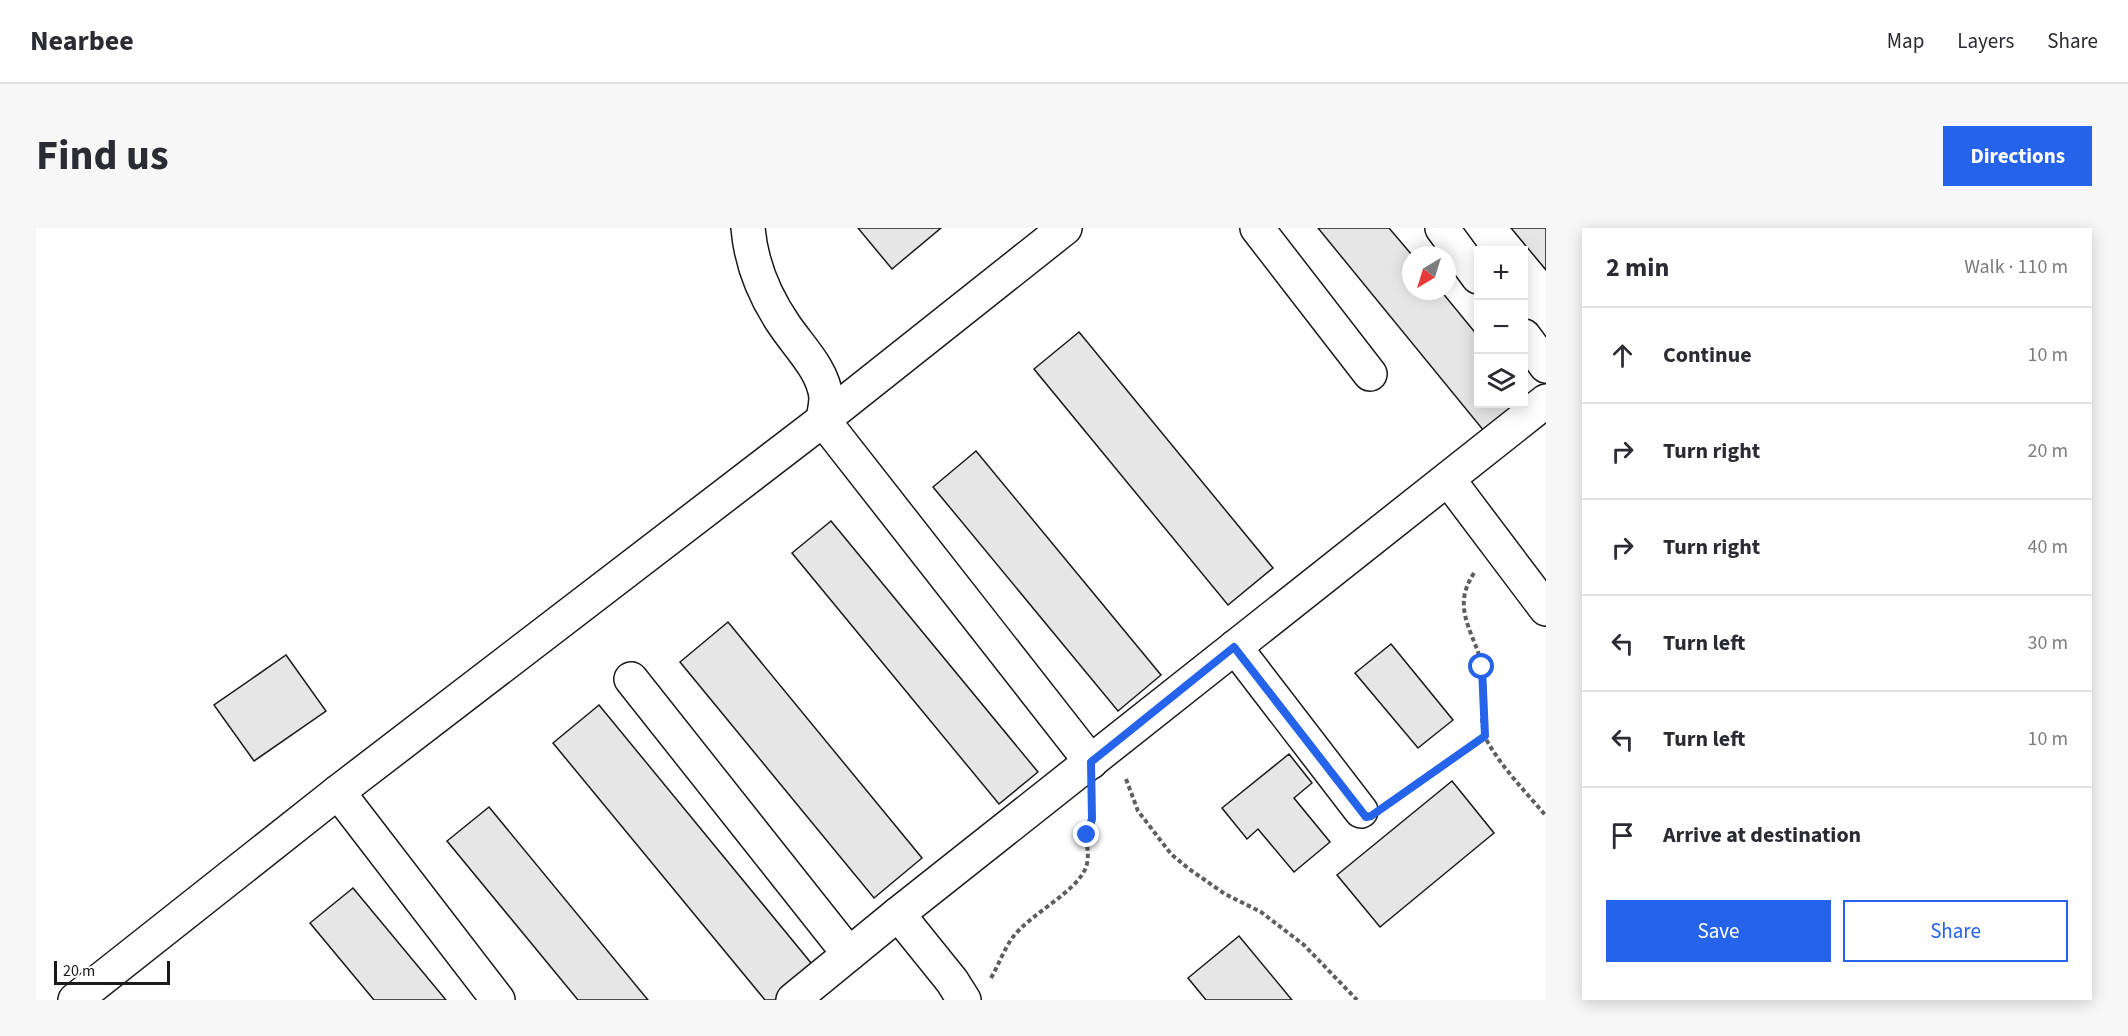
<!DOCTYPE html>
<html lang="en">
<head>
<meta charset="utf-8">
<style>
	:root { --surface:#fff; --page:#f7f7f7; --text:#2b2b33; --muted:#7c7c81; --line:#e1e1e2; --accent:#2563eb }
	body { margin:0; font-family:"Source Sans 3",sans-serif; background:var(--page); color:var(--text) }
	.controls { position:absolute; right:18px; top:18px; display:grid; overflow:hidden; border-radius:0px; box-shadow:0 3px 15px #0003 }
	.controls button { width:54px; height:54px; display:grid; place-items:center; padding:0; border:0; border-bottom:2px solid var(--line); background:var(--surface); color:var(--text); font:30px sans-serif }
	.compass { position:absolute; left:1366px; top:18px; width:54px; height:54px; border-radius:50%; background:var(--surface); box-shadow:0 3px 15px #0003; rotate:218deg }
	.scale { position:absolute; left:18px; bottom:15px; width:116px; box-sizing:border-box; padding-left:6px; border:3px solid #1a1a1a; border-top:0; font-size:16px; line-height:21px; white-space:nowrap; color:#1a1a1a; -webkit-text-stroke:4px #fff; paint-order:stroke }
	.stop { position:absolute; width:18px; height:18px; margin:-14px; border:4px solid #2563eb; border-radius:50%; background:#fff }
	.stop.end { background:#2563eb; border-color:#fff; box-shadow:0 2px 6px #0008 }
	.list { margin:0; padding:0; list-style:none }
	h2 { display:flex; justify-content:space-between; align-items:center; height:78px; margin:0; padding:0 24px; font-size:26px }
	h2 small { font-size:20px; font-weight:400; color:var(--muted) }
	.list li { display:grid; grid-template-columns:39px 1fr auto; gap:18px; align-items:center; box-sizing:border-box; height:96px; padding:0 24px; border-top:2px solid var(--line) }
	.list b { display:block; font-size:22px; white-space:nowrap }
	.list em { font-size:20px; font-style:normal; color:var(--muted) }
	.actions { display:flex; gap:12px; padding:18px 24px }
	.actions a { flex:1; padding:14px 0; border:2px solid var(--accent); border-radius:0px; text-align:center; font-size:21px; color:var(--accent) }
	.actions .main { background:var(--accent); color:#fff }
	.icon { flex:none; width:33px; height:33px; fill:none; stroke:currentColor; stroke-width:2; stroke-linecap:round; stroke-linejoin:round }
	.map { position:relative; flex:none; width:1510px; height:772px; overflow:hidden; border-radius:0px }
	header { display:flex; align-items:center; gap:36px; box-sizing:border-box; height:84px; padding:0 30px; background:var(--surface); border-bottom:2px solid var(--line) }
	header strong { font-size:28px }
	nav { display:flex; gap:33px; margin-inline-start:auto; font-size:21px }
	.intro { display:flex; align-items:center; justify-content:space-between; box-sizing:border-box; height:144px; padding:0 36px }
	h1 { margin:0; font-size:42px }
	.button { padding:15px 27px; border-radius:0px; background:var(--accent); color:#fff; font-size:21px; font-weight:700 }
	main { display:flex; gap:36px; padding:0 36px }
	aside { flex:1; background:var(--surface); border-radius:0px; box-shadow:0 3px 15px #0003 }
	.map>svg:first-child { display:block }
</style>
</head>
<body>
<header>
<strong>Nearbee</strong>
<nav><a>Map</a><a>Layers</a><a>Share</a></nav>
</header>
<div class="intro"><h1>Find us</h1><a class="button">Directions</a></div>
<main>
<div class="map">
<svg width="1510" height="772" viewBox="0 0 1510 772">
	<rect width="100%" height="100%" fill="#fff"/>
	<!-- building -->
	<g fill="#e6e6e6" stroke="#1a1a1a" stroke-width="1.5">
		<polygon points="822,0 905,0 856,41"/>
		<polygon points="1282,0 1353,0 1376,27 1375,63 1405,63 1442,108 1442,176 1482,176 1448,203"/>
		<polygon points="1475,0 1510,0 1510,42"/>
		<polygon points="1043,104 1237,340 1192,377 998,141"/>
		<polygon points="940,223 1125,447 1082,483 897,259"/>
		<polygon points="795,293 1002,544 963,576 756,325"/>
		<polygon points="692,394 886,630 838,670 644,434"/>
		<polygon points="1355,416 1417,492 1382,520 1319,445"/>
		<polygon points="250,427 290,483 218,533 178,477"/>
		<polygon points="563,477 780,741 743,772 729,772 517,515"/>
		<polygon points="1253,526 1276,555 1258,570 1294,614 1258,644 1222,601 1211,611 1186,580"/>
		<polygon points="1416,553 1458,605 1344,699 1301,647"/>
		<polygon points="453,579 612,772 542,772 411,613"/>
		<polygon points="317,660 410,772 338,772 274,695"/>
		<polygon points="1203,708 1256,772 1170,772 1152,750"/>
	</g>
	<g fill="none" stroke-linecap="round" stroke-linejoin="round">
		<!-- street casing -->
		<g stroke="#1a1a1a" stroke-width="36">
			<g id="street">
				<path d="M712 0C715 35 729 69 749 98 764 120 787 142 790 169 790 177 788 185 787 192L1055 534"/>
				<polyline points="1221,0 1334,146"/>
				<polyline points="1406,0 1442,49"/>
				<polyline points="1488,108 1510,138"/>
				<polyline points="1412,251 1510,381"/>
				<polyline points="1199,419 1325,583"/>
				<polyline points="595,451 813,726"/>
				<polyline points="302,564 462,772"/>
				<polyline points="862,686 916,753 928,772"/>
				<polyline points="39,772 302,564 787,192 1029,0"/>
				<polyline points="757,772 862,686 1510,173"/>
			</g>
		</g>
		<!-- path -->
		<g stroke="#5f5f5f" stroke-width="4" stroke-dasharray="4.5 3" stroke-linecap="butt">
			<path d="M1438 345C1433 353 1429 361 1428 371 1426 394 1441 415 1446 437 1449 457 1442 495 1450 511 1465 539 1490 564 1510 588"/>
			<polyline points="1090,551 1102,583 1135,626 1153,641 1189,666 1225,684 1268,717 1321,772"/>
			<polyline points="1359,572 1449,508"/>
			<path d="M955 750C963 736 968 721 977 709 994 686 1041 664 1050 639 1054 628 1050 617 1051 607 1052 597 1056 590 1056 580"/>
		</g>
		<!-- street -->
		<use href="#street" stroke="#fff" stroke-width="33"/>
	</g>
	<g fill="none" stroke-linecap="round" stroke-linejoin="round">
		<!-- route -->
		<polyline stroke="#2563eb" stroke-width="8" points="1051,607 1056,591 1055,534 1198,419 1330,589 1335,588 1449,508 1446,439"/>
	</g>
</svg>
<div class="controls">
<button>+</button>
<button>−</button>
<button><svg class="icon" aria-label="layers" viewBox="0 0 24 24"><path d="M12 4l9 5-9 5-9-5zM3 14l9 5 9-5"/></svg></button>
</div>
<svg class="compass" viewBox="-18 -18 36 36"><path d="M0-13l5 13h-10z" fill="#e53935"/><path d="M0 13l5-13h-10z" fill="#7c7c81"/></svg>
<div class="scale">20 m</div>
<div class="stop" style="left:1446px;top:439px"></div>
<div class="stop end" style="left:1051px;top:607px"></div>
</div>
<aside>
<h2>2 min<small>Walk · 110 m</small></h2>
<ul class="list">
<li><svg class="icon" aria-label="ahead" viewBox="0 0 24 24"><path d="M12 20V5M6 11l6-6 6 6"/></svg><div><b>Continue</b></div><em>10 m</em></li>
<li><svg class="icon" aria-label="right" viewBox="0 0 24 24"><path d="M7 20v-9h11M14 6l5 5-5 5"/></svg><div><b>Turn right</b></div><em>20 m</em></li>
<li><svg class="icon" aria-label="right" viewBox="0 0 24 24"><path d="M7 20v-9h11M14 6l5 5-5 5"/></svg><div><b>Turn right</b></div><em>40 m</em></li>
<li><svg class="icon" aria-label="left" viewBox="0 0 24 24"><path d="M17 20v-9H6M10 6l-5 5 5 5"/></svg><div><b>Turn left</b></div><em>30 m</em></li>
<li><svg class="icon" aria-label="left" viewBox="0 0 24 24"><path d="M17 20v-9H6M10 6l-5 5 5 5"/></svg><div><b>Turn left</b></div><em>10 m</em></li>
<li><svg class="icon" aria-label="arrive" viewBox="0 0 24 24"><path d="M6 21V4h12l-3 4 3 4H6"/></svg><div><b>Arrive at destination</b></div></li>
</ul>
<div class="actions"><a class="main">Save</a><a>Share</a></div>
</aside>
</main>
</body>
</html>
